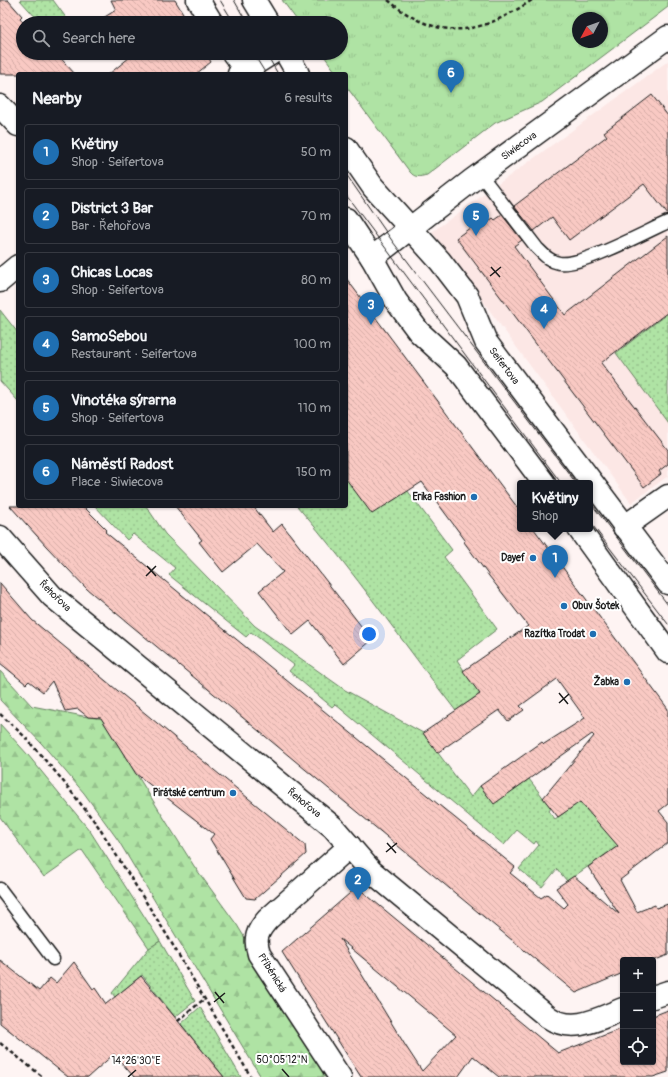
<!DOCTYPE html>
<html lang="en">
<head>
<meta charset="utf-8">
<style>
	:root { --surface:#171b24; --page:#242831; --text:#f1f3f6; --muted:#9ea1a6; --line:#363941; --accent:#1f6fb2 }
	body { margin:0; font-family:Pangolin,sans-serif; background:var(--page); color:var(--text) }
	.controls { position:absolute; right:12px; bottom:12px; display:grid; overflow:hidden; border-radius:4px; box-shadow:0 1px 3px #0004 }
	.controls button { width:36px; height:36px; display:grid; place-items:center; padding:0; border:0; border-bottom:1px solid var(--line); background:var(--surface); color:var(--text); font:20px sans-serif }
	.compass { position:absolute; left:572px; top:12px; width:36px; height:36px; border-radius:50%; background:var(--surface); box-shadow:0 1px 3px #0004; rotate:229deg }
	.you { position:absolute; left:369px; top:634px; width:14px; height:14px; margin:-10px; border:3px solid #fff; border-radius:50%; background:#1a73e8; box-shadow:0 0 0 6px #1a73e833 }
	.badge { display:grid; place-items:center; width:26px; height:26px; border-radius:50%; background:var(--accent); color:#fff; font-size:13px; font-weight:700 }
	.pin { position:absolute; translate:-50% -33px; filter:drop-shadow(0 1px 2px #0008) }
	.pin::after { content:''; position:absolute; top:21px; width:14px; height:12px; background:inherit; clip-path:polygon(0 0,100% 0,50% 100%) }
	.popup { position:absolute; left:517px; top:480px; width:76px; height:52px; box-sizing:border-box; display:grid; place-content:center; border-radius:4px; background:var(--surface); filter:drop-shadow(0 1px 3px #0005); font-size:13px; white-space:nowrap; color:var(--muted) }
	.popup b { font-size:15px; color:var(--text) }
	.popup::after { content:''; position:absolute; left:50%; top:100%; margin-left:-8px; border:8px solid transparent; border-top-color:var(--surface) }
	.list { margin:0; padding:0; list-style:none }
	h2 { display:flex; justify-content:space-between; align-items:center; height:52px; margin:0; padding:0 16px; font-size:17px }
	h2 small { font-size:13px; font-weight:400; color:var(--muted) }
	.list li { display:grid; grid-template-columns:26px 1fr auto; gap:12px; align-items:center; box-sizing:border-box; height:56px; margin:0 8px 8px; padding:0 8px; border:1px solid var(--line); border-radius:4px }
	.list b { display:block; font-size:15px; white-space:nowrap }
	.list p { margin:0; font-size:13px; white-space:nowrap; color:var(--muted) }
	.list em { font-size:13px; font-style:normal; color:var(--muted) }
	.icon { flex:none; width:22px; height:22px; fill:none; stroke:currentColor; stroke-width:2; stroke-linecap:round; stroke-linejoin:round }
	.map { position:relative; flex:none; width:668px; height:1077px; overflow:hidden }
	.search { position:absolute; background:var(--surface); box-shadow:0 1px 3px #0004; left:16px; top:16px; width:332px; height:44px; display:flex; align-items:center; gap:10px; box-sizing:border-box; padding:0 14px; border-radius:22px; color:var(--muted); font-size:15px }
	.panel { position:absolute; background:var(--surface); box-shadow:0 1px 3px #0004; left:16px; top:72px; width:332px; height:436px; border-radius:4px }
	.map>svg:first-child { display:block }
</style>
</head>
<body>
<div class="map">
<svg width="668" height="1077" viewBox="0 0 668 1077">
	<defs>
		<pattern id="grass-dots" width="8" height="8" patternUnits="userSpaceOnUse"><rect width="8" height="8" fill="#afe3a4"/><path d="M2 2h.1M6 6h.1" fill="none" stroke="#96c28d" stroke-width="1.8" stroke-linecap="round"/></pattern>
		<pattern id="forest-firs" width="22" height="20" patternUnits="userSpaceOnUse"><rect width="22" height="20" fill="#afe3a4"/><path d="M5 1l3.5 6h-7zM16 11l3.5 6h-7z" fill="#96c28d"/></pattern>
		<pattern id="park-tufts" width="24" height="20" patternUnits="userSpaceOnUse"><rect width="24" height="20" fill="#afe3a4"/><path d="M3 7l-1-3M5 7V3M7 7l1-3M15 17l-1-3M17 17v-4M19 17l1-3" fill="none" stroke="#96c28d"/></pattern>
		<pattern id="building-back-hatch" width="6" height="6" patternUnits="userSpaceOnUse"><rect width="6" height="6" fill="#f9c9c3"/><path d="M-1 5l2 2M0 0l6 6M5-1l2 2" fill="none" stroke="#d5aca7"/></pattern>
	</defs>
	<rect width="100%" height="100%" fill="#fef4f3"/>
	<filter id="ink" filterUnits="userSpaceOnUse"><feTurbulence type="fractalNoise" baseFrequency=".025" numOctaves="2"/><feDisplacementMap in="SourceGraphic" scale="8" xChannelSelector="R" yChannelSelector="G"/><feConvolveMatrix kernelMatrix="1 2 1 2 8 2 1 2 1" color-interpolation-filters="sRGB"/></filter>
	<g filter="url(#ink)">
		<!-- built -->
		<polygon fill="#fce7e5" points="668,61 668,476 631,503 432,232"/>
		<!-- grass -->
		<g fill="url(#grass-dots)" stroke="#668060">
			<polygon points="20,0 53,0 70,23 39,23 38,20"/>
			<polygon points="0,310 18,333 18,401 0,381"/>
			<polygon points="668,313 668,423 616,353"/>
			<path d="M346 459 394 500 407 490 452 550 444 557 497 629 457 660 480 694 456 711C403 643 354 571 297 506H346Z"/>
			<polygon points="95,506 146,506 165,534 255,626 345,690 423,733 471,797 480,786 494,803 529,779 551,808 549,811 555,819 564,813 562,809 608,774 618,846 567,881 557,869 542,887 519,869 539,845 536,841 534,844 517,830 504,845 335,704 332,707 289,671 294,665 251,632 246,637 169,575 175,568 133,534 127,540"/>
			<polygon points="160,941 195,1001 175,1017 142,975 115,997 112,993 149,948"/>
			<polygon points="200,1007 241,1077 224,1077 181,1024"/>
		</g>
		<!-- forest -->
		<g fill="url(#forest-firs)" stroke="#668060">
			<polygon points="0,671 32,706 88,717 97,718 100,716 194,866 237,925 329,1077 261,1077 118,840 84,793 42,744 0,700"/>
			<polygon points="0,724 28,755 90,831 160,941 149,948 82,850 44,877 0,817"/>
		</g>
		<!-- park -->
		<path fill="url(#park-tufts)" stroke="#668060" fill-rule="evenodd" d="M282 0H668V7L542 102 495 123 427 175C419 177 415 178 410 172L346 86V74H337L322 53H341V23H299ZM578 18H602V42H578Z"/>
		<!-- building -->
		<g fill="url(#building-back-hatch)" stroke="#1c1c1c" fill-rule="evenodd">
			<polygon points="0,0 8,0 22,16 20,18 24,23 23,53 56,53 75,74 0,74"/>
			<polygon points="111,0 175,0 189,23 95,23 116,10"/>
			<polygon points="135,53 206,53 211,62 196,74 109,74"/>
			<polygon points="652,95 668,116 668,215 644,184 569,240 552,217 534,231 514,206 607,136 604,132"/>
			<polygon points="502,215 522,240 514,246 565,315 668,236 668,312 601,363 668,450 668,464 659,471 661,474 644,487 456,238 474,225 477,230 493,218 495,220"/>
			<polygon points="346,278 520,511 520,529 534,529 668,709 668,804 659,811 668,822 668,843 620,880 637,912 655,905 656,908 668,904 668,955 653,961 623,960 623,973 576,993 87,589 46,546 10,506 83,506 107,530 105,532 515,867 510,873 541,898 547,894 564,908 568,904 556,888 574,876 619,914 588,867 618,846 580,802 558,817 543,798 594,736 592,734 494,804 480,786 542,742 544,744 585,718 557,679 520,706 524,710 508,721 499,710 437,753 423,733 480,694 463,671 528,626 489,576 464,542 465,540 422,482 372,514 346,479"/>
			<polygon points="175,506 253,506 273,532 282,524 372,640 344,664 310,621 293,635 259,591 283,572 257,544 223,572 199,542 202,540"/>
			<polygon points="0,583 32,620 305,845 306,854 255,899 246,898 210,839 214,834 136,774 101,718 88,717 78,709 65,711 52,681 43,692 29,681 26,684 0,663"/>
			<path d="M357 887 558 1053 623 1028V1062H653V1016L668 1010V1072L653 1077H499L473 1056 458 1077H361L282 952ZM340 939 456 1035 422 1071 405 1045Z"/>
			<polygon points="0,960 39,991 50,978 56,983 74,962 93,989 95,988 106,1004 141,976 224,1077 134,1077 114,1054 88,1077 68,1077 0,1023"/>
		</g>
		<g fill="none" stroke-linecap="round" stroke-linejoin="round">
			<!-- service casing -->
			<g stroke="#1c1c1c" stroke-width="15">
				<g id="service">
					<path d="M480 174 537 248C544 255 549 261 559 263 581 267 645 232 668 222"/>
					<polyline points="0,889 53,959"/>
				</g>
			</g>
			<!-- minor casing -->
			<g stroke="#1c1c1c" stroke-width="25">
				<g id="minor">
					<polyline points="239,74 272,53"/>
					<polyline points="0,106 18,125"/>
					<polyline points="0,281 18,266"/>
					<polyline points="624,527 668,496"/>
					<path d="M0 537 52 596 333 827 371 871 548 1017C573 1034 598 1019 623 1009"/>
					<polyline points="653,997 668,992"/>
					<path d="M340 1077 259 954C254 939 257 931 268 919L350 846"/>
				</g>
			</g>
			<!-- tertiary casing -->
			<g stroke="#1c1c1c" stroke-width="25">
				<g id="tertiary">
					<polyline points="198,0 212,23"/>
					<polyline points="254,0 268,23"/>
					<polyline points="233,53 249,74"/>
					<polyline points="286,53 298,74"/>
					<polyline points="346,148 373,187 440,261 467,296 486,342 668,583"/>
					<polyline points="346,219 372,258 396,301 419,332 456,366 544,483"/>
					<polyline points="372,258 471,181 668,37"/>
					<polyline points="579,529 668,652"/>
				</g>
			</g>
			<!-- path -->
			<g stroke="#1c1c1c" stroke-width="2.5" stroke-dasharray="4 3" stroke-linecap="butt">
				<path d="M388 0C439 43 480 35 532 0"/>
				<polyline points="0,714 24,736 59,776 98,826 165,932 251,1077"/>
				<polyline points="178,1021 204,999"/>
				<polyline points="0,1043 43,1077"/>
			</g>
			<!-- service -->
			<use href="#service" stroke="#fff" stroke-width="12"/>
			<!-- minor -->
			<use href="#minor" stroke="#fff" stroke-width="22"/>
			<!-- tertiary -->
			<use href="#tertiary" stroke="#fff" stroke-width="22"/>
			<!-- tram -->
			<g stroke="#1c1c1c" stroke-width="1">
				<polyline points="220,0 234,23"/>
				<polyline points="234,0 247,23"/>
				<polyline points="253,53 266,74"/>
				<polyline points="266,53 278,74"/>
				<polyline points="346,174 393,242 576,483"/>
				<polyline points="346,195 561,483"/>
				<polyline points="590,502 668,605"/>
				<polyline points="590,522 668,624"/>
			</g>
		</g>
	</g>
	<!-- ticks -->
	<path fill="none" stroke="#1c1c1c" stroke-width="1.5" d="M491 267 500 277M490 276 501 267M147 566 156 576M146 576 156 566M559 693 568 704M559 703 569 694M387 843 396 853M386 852 397 843M215 992 224 1003M214 1002 225 993M282 1069 289 1077M128 1077 136 1070"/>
	<!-- markers -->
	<g fill="#1f6fb2" stroke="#fff" stroke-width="1.5">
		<circle cx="474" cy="497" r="4"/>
		<circle cx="533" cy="558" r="4"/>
		<circle cx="564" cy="606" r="4"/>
		<circle cx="593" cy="634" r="4"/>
		<circle cx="627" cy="682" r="4"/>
		<circle cx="233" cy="793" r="4"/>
	</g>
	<g text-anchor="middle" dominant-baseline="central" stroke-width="4" stroke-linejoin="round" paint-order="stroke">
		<!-- street labels -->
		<g font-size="10" fill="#1c1c1c" stroke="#fff">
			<text transform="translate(519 146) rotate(-36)">Siwiecova</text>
			<text transform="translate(504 366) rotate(53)">Seifertova</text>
			<text transform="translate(55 596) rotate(44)">Řehořova</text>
			<text transform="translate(304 803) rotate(39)">Řehořova</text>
			<text transform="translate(272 973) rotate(58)">Příběnická</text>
		</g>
		<!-- poi labels -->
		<g font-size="10" font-weight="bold" fill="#1c1c1c" stroke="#fff" text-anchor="end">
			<text x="466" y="497">Erika Fashion</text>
			<text x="525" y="558">Dayef</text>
			<text x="572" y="606" text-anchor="start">Obuv Šotek</text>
			<text x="585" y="634">Razítka Trodat</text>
			<text x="619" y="682">Žabka</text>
			<text x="225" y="793">Pirátské centrum</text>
		</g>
	</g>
	<g font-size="10" text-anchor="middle" fill="#1c1c1c" stroke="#fff" stroke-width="4" stroke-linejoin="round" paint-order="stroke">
		<text x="282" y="1063">50°05'12"N</text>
		<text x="136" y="1064">14°26'30"E</text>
	</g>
</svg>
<div class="controls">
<button>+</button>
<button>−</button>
<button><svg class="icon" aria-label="locate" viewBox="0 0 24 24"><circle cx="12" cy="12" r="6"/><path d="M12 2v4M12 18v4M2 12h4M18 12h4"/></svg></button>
</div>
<svg class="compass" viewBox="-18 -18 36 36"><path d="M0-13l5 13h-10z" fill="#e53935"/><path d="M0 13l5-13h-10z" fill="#9ea1a6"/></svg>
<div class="you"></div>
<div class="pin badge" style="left:555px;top:578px">1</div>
<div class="popup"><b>Květiny</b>Shop</div>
<div class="pin badge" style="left:358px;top:900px">2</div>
<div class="pin badge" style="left:371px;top:325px">3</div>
<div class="pin badge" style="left:544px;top:329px">4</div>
<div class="pin badge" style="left:476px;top:236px">5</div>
<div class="pin badge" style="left:451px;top:93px">6</div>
<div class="search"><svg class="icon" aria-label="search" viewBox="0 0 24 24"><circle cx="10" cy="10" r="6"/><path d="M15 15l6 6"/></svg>Search here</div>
<section class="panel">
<h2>Nearby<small>6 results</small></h2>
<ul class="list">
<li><span class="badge">1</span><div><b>Květiny</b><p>Shop · Seifertova</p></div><em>50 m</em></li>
<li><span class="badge">2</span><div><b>District 3 Bar</b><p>Bar · Řehořova</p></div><em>70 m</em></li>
<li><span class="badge">3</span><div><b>Chicas Locas</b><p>Shop · Seifertova</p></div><em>80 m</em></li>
<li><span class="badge">4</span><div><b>SamoSebou</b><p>Restaurant · Seifertova</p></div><em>100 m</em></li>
<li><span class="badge">5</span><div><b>Vinotéka sýrarna</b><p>Shop · Seifertova</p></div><em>110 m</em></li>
<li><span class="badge">6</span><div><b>Náměstí Radost</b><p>Place · Siwiecova</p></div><em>150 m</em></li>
</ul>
</section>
</div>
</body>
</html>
